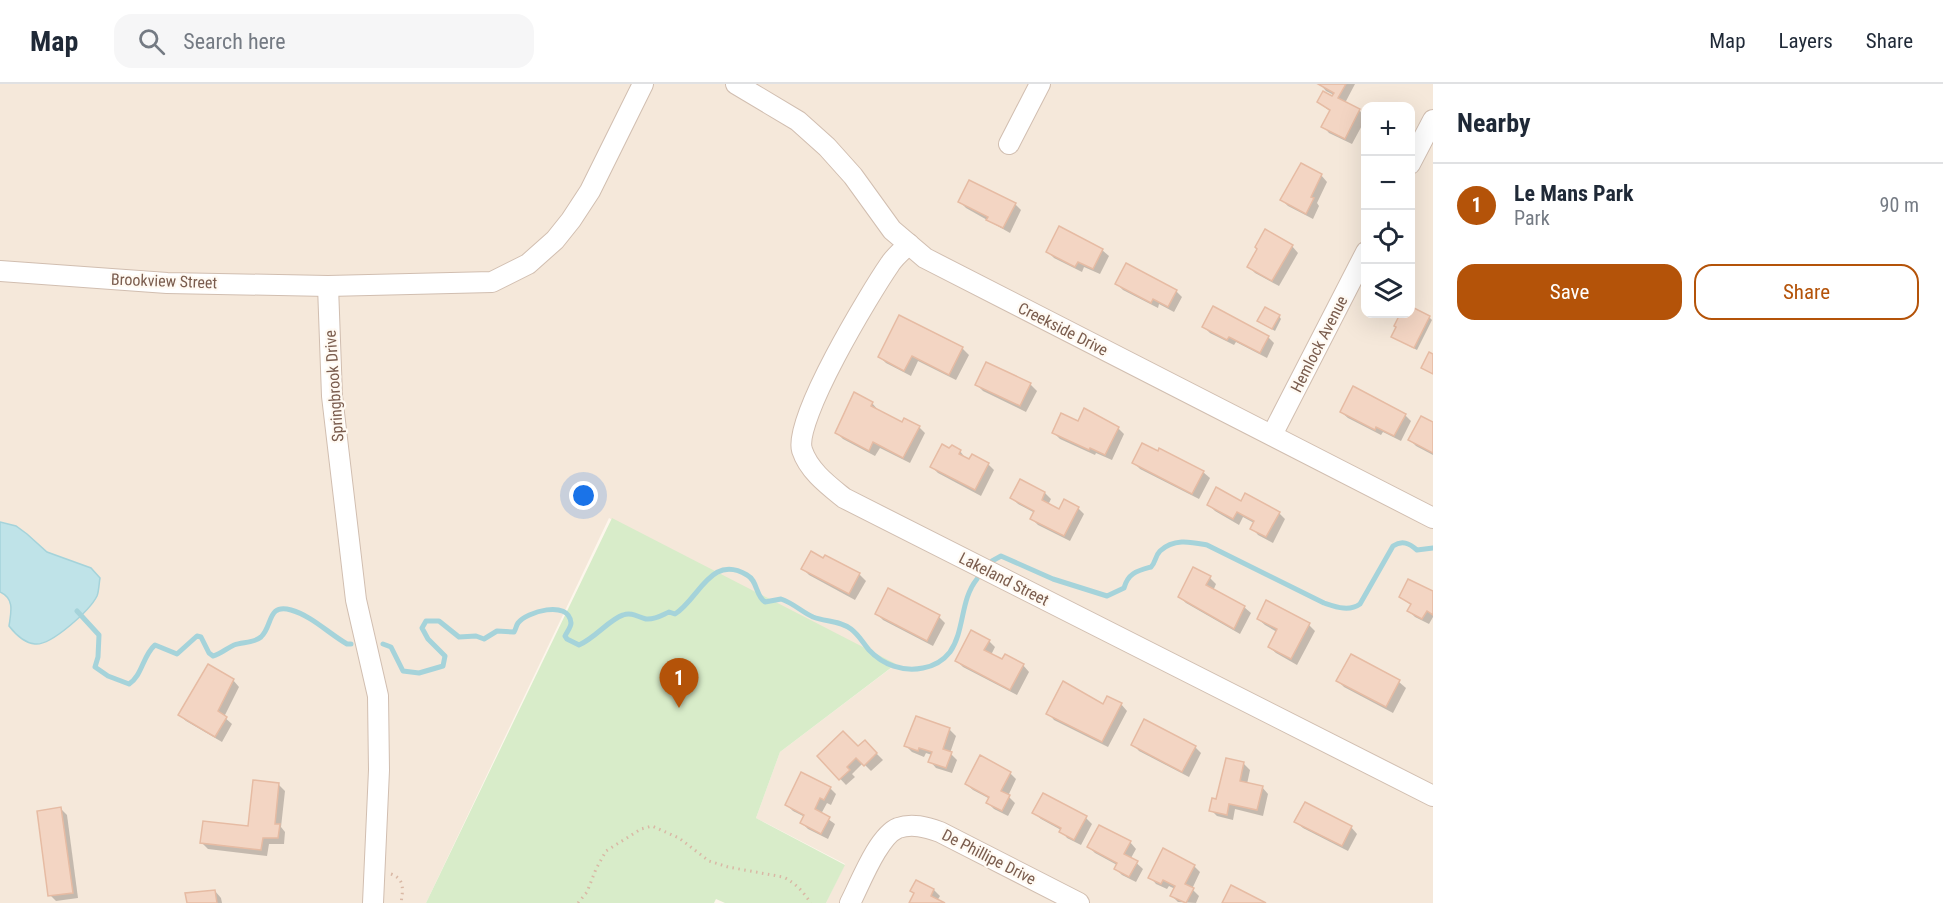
<!DOCTYPE html>
<html lang="en">
<head>
<meta charset="utf-8">
<style>
	:root { --surface:#fff; --page:#f6f6f7; --text:#1f2937; --muted:#747a83; --line:#e0e1e3; --accent:#b45309 }
	body { margin:0; font-family:"Roboto Condensed",sans-serif; background:var(--page); color:var(--text) }
	.controls { position:absolute; right:18px; top:18px; display:grid; overflow:hidden; border-radius:12px; box-shadow:0 6px 24px #0002 }
	.controls button { width:54px; height:54px; display:grid; place-items:center; padding:0; border:0; border-bottom:2px solid var(--line); background:var(--surface); color:var(--text); font:30px sans-serif }
	.you { position:absolute; left:584px; top:412px; width:21px; height:21px; margin:-15px; border:4px solid #fff; border-radius:50%; background:#1a73e8; box-shadow:0 0 0 9px #1a73e833 }
	.badge { display:grid; place-items:center; width:39px; height:39px; border-radius:50%; background:var(--accent); color:#fff; font-size:20px; font-weight:700 }
	.pin { position:absolute; translate:-50% -50px; filter:drop-shadow(0 2px 3px #0008) }
	.pin::after { content:''; position:absolute; top:32px; width:21px; height:18px; background:inherit; clip-path:polygon(0 0,100% 0,50% 100%) }
	.list { margin:0; padding:0; list-style:none }
	h2 { display:flex; justify-content:space-between; align-items:center; height:78px; margin:0; padding:0 24px; font-size:26px }
	h2 small { font-size:20px; font-weight:400; color:var(--muted) }
	.list li { display:grid; grid-template-columns:39px 1fr auto; gap:18px; align-items:center; box-sizing:border-box; height:84px; padding:0 24px; border-top:2px solid var(--line) }
	.list b { display:block; font-size:22px; white-space:nowrap }
	.list p { margin:0; font-size:20px; white-space:nowrap; color:var(--muted) }
	.list em { font-size:20px; font-style:normal; color:var(--muted) }
	.actions { display:flex; gap:12px; padding:18px 24px }
	.actions a { flex:1; padding:14px 0; border:2px solid var(--accent); border-radius:18px; text-align:center; font-size:21px; color:var(--accent) }
	.actions .main { background:var(--accent); color:#fff }
	.icon { flex:none; width:33px; height:33px; fill:none; stroke:currentColor; stroke-width:2; stroke-linecap:round; stroke-linejoin:round }
	.map { position:relative; flex:none; width:1433px; height:819px; overflow:hidden }
	header { display:flex; align-items:center; gap:36px; box-sizing:border-box; height:84px; padding:0 30px; background:var(--surface); border-bottom:2px solid var(--line) }
	header strong { font-size:28px }
	nav { display:flex; gap:33px; margin-inline-start:auto; font-size:21px }
	.search { width:420px; height:54px; background:var(--page); display:flex; align-items:center; gap:15px; box-sizing:border-box; padding:0 21px; border-radius:18px; color:var(--muted); font-size:22px }
	main { display:flex }
	aside { flex:1; background:var(--surface) }
	.map>svg:first-child { display:block }
</style>
</head>
<body>
<header>
<strong>Map</strong>
<div class="search"><svg class="icon" aria-label="search" viewBox="0 0 24 24"><circle cx="10" cy="10" r="6"/><path d="M15 15l6 6"/></svg>Search here</div>
<nav><a>Map</a><a>Layers</a><a>Share</a></nav>
</header>
<main>
<div class="map">
<svg width="1433" height="819" viewBox="0 0 1433 819">
	<rect width="100%" height="100%" fill="#fdf6ec"/>
	<!-- residential -->
	<path fill="#f5e8da" fill-rule="evenodd" d="M0 0H1433V819H826L845 780 756 734 780 668 895 581 609 434 426 819H0ZM1366 22H1410V230H1366Z"/>
	<!-- green -->
	<polygon fill="#d8ecc9" points="612,434 896,580 780,668 756,734 845,781 826,819 725,819 716,815 714,819 426,819"/>
	<!-- water -->
	<path fill="#bfe3e8" stroke="#a5d3da" stroke-width="1.5" d="M0 438 16 442 27 450 47 468 91 484 100 494C99 499 99 507 97 512 90 526 51 562 35 560 24 559 16 551 9 542 11 528 15 515 0 508Z"/>
	<!-- shadow -->
	<g fill="#0003">
		<polygon points="1320,0 1355,0 1345,19 1360,27 1366,34 1352,60 1329,49 1323,42 1331,28 1318,18 1333,14 1334,11 1326,7"/>
		<polygon points="1321,91 1327,98 1317,119 1319,122 1313,135 1288,122 1282,116"/>
		<polygon points="960,118 1015,120 1021,126 1010,149 966,124"/>
		<polygon points="1060,144 1102,166 1109,172 1100,190 1084,183 1082,188 1054,174 1048,168"/>
		<polygon points="1292,162 1298,169 1279,202 1255,189 1249,183 1259,165"/>
		<polygon points="1117,200 1176,207 1182,213 1174,228 1159,220 1158,224 1123,206"/>
		<polygon points="1405,230 1429,233 1432,236 1417,266 1396,255"/>
		<polygon points="1279,232 1281,235 1275,247 1259,237"/>
		<polygon points="900,233 963,265 969,271 956,296 918,277 911,292 886,279 880,273"/>
		<polygon points="1204,243 1268,253 1274,259 1267,274 1236,258 1234,261 1210,249"/>
		<polygon points="1030,300 1037,307 1026,328 983,307 977,301"/>
		<polygon points="872,319 878,326 877,327 902,340 919,343 925,349 910,379 880,364 875,372 843,355 837,349"/>
		<polygon points="1341,328 1405,331 1411,337 1401,357 1383,348 1381,351 1348,334"/>
		<polygon points="1079,339 1118,344 1124,350 1112,376 1096,369 1095,371 1060,355 1053,348"/>
		<polygon points="1433,340 1433,371 1416,362 1410,356"/>
		<polygon points="960,367 966,375 988,380 994,386 981,412 938,389 932,383"/>
		<polygon points="1134,379 1203,388 1210,394 1199,415 1140,385"/>
		<polygon points="1020,397 1045,409 1051,415 1048,421 1060,427 1078,424 1084,430 1070,457 1038,441 1032,435 1035,429 1018,420 1012,414"/>
		<polygon points="1209,421 1279,429 1285,435 1273,459 1258,451 1252,444 1254,439 1243,433 1239,441 1215,427"/>
		<polygon points="826,473 859,490 866,497 855,516 809,491 803,485"/>
		<polygon points="1210,494 1216,500 1213,507 1244,523 1251,529 1240,550 1186,519 1180,513"/>
		<polygon points="1433,509 1433,533 1429,540 1415,533 1409,527 1412,522 1401,513"/>
		<polygon points="877,530 939,533 945,539 933,562 883,536"/>
		<polygon points="1258,535 1309,541 1315,547 1297,581 1276,569 1269,563 1277,548 1265,541"/>
		<polygon points="989,557 995,563 991,571 1003,577 1023,581 1029,588 1017,611 963,583 957,577"/>
		<polygon points="1351,572 1399,598 1406,604 1393,629 1344,603 1338,597"/>
		<polygon points="233,596 239,603 224,633 232,640 222,658 186,637 180,631"/>
		<polygon points="1063,599 1103,622 1121,620 1127,627 1108,663 1054,636 1048,629"/>
		<polygon points="917,634 950,646 956,652 950,669 957,676 952,689 936,684 930,677 932,671 926,669 924,673 912,668 906,662"/>
		<polygon points="865,658 883,676 871,687 863,679 852,690 855,693 846,701 819,672 858,664"/>
		<polygon points="1133,660 1195,663 1201,669 1189,693 1139,667"/>
		<polygon points="1244,680 1250,686 1247,700 1262,703 1268,710 1263,732 1235,725 1233,736 1217,732 1211,726"/>
		<polygon points="1010,689 1016,695 1008,712 1015,719 1008,732 994,725 988,719 990,715 973,706 966,700"/>
		<polygon points="279,701 285,707 281,743 285,748 284,760 269,760 267,772 208,765 202,759 249,744"/>
		<polygon points="830,704 836,710 831,721 827,719 821,730 835,740 828,755 808,745 802,739 805,733 793,727 787,721"/>
		<polygon points="61,725 67,731 78,814 56,817 50,811"/>
		<polygon points="1034,729 1086,734 1092,740 1081,761 1067,754 1061,746 1041,735"/>
		<polygon points="1296,738 1351,743 1357,750 1348,767 1303,744"/>
		<polygon points="1130,758 1136,765 1131,774 1143,785 1136,798 1122,791 1116,785 1117,781 1095,769 1089,763"/>
		<polygon points="1194,782 1200,788 1192,805 1199,812 1196,819 1178,818 1172,812 1175,805 1169,802 1167,805 1156,800 1150,793"/>
		<polygon points="917,798 934,806 940,812 937,817 942,819 910,819 915,810"/>
		<polygon points="215,807 221,814 222,819 188,819"/>
	</g>
	<g fill="none" stroke-linecap="round" stroke-linejoin="round">
		<!-- stream -->
		<g stroke="#a5d3da" stroke-width="5">
			<path d="M992 477 1001 472 1053 495 1107 512 1124 504C1128 489 1137 487 1151 483 1156 478 1155 472 1160 467 1174 454 1191 458 1207 461L1324 519C1336 523 1349 528 1360 520L1393 462C1402 456 1409 459 1417 466L1433 464"/>
			<path d="M77 527 99 551 98 573 95 583 108 592 129 600C142 592 143 571 155 561L177 570 197 552 201 553 209 569 213 572C221 570 227 564 234 561 243 558 254 559 261 553 273 542 267 519 291 526 312 532 328 549 347 560H351"/>
			<path d="M383 560 391 563 403 587 419 589 443 582 445 572 428 555 422 544 426 537H439L459 553 476 552 484 555 497 547 514 548C516 545 516 542 518 539 526 528 569 515 571 539 571 543 567 548 565 552L567 555 579 561C595 554 610 535 623 531 632 528 638 533 646 535 655 536 662 531 669 528L675 530C699 515 711 469 747 491 758 497 755 511 765 518L781 515C793 519 802 528 813 533 826 538 839 536 851 545 859 551 863 559 869 566 883 581 903 588 923 584 934 582 943 577 950 568 965 546 960 516 977 495"/>
		</g>
	</g>
	<!-- building -->
	<g fill="#f3d5c3" stroke="#e6bba3" stroke-width="1.5">
		<polygon points="1346,0 1338,14 1360,25 1345,55 1321,43 1330,26 1317,18 1323,7 1332,12 1334,9 1318,0"/>
		<polygon points="1301,79 1322,90 1311,113 1314,114 1306,130 1280,116"/>
		<polygon points="969,96 1016,119 1003,144 986,136 988,133 958,118"/>
		<polygon points="1059,142 1103,165 1093,185 1078,178 1075,183 1046,168"/>
		<polygon points="1265,145 1293,161 1272,197 1247,183 1257,165 1255,163"/>
		<polygon points="1126,179 1177,206 1168,223 1153,215 1151,219 1115,200"/>
		<polygon points="1213,222 1269,252 1260,269 1229,253 1227,256 1202,243"/>
		<polygon points="1410,222 1430,232 1414,264 1391,253 1396,243 1394,242 1400,230 1410,230"/>
		<polygon points="1265,223 1280,231 1272,245 1257,237"/>
		<polygon points="899,231 963,263 949,291 912,272 904,287 878,273"/>
		<polygon points="1429,268 1433,270 1433,290 1421,284"/>
		<polygon points="986,278 1031,299 1020,322 975,301"/>
		<polygon points="1353,302 1406,330 1394,352 1376,343 1375,346 1340,328"/>
		<polygon points="854,308 873,318 871,322 902,338 904,334 920,342 903,374 873,358 869,367 835,349"/>
		<polygon points="1084,324 1119,343 1105,371 1090,364 1089,366 1052,349 1061,329 1078,337"/>
		<polygon points="1421,332 1433,338 1433,369 1408,356"/>
		<polygon points="1142,359 1158,367 1159,364 1204,387 1192,410 1132,379"/>
		<polygon points="942,360 949,364 952,361 961,366 959,370 969,375 972,370 989,379 975,406 930,383"/>
		<polygon points="1020,395 1045,408 1042,416 1059,425 1064,415 1079,423 1064,452 1030,435 1034,427 1010,414"/>
		<polygon points="1216,403 1241,417 1245,409 1280,428 1266,453 1250,445 1254,437 1237,428 1233,435 1207,421"/>
		<polygon points="811,467 823,474 825,471 860,489 849,510 801,485"/>
		<polygon points="1193,483 1211,492 1206,501 1245,522 1234,545 1178,513"/>
		<polygon points="1408,495 1433,507 1433,531 1427,527 1422,535 1407,527 1411,520 1399,513"/>
		<polygon points="888,504 940,531 927,557 875,530"/>
		<polygon points="1266,516 1310,539 1291,575 1268,563 1277,545 1257,535"/>
		<polygon points="971,546 990,556 984,566 1002,575 1005,570 1024,580 1010,606 955,577"/>
		<polygon points="1351,570 1400,596 1386,623 1336,597"/>
		<polygon points="208,580 234,595 218,627 227,633 215,653 178,631"/>
		<polygon points="1063,597 1103,620 1107,612 1122,619 1102,658 1046,630"/>
		<polygon points="916,632 950,644 943,665 952,668 946,684 928,678 932,668 919,664 918,667 904,662"/>
		<polygon points="1144,635 1196,662 1182,688 1131,661"/>
		<polygon points="843,647 858,662 865,656 877,669 864,682 856,674 847,683 850,686 839,696 817,672"/>
		<polygon points="980,671 1011,688 1001,707 1010,711 1002,727 986,719 989,713 965,700"/>
		<polygon points="1226,674 1244,678 1240,697 1263,702 1257,726 1229,720 1227,731 1209,727 1212,714 1216,715"/>
		<polygon points="801,688 831,703 824,716 820,714 815,725 830,733 821,750 800,739 804,731 785,721"/>
		<polygon points="253,696 279,699 275,740 280,740 278,754 263,754 261,766 200,759 203,737 248,742"/>
		<polygon points="1043,709 1087,732 1074,756 1059,748 1061,744 1032,729"/>
		<polygon points="1305,718 1352,742 1342,762 1294,738"/>
		<polygon points="61,723 73,809 48,812 37,727"/>
		<polygon points="1099,741 1131,757 1124,770 1138,777 1129,793 1114,785 1117,779 1087,763"/>
		<polygon points="1163,764 1195,781 1185,800 1194,804 1186,819 1170,812 1175,802 1163,796 1161,800 1148,794"/>
		<polygon points="916,796 934,805 931,812 945,819 909,819 914,809 910,807"/>
		<polygon points="1231,801 1266,819 1222,819"/>
		<polygon points="215,806 217,819 187,819 185,809"/>
	</g>
	<g fill="none" stroke-linecap="round" stroke-linejoin="round">
		<!-- minor casing -->
		<g stroke="#d1beb0" stroke-width="22">
			<g id="minor">
				<polyline points="736,0 798,37 827,63 853,92 892,146 925,174 1433,434"/>
				<polyline points="1009,60 1040,0"/>
				<polyline points="1410,80 1433,36"/>
				<path d="M909 160C903 166 895 172 890 180 870 209 793 336 802 366 809 387 828 401 844 414L1433 712"/>
				<polyline points="0,187 167,199 328,202 492,198 528,180 555,156 571,136 590,107 643,0"/>
				<polyline points="328,202 332,312 356,516 378,612 379,686 373,819"/>
				<polyline points="1272,351 1366,168"/>
				<path d="M850 819C860 800 878 752 898 744 912 739 926 743 940 748L1079 819"/>
			</g>
		</g>
		<!-- path -->
		<g stroke="#d9b8a5" stroke-width="3" stroke-dasharray="1.5 4.5" stroke-linecap="butt">
			<path d="M391 790C405 795 403 806 401 819"/>
			<path d="M578 819 587 808 596 785 606 767 641 745 652 742 679 754 709 777 728 783 783 793C796 799 803 808 811 819"/>
		</g>
		<!-- minor -->
		<use href="#minor" stroke="#fff" stroke-width="20"/>
	</g>
	<g text-anchor="middle" dominant-baseline="central" stroke-width="4.5" stroke-linejoin="round" paint-order="stroke">
		<!-- street labels -->
		<g font-size="16" fill="#7a5c4d" stroke="#fffaf3">
			<text transform="translate(164 197) rotate(2)">Brookview Street</text>
			<text transform="translate(1063 245) rotate(27)">Creekside Drive</text>
			<text transform="translate(1319 260) rotate(-63)">Hemlock Avenue</text>
			<text transform="translate(334 302) rotate(-94)">Springbrook Drive</text>
			<text transform="translate(1004 495) rotate(27)">Lakeland Street</text>
			<text transform="translate(989 773) rotate(27)">De Phillipe Drive</text>
		</g>
	</g>
</svg>
<div class="controls">
<button>+</button>
<button>−</button>
<button><svg class="icon" aria-label="locate" viewBox="0 0 24 24"><circle cx="12" cy="12" r="6"/><path d="M12 2v4M12 18v4M2 12h4M18 12h4"/></svg></button>
<button><svg class="icon" aria-label="layers" viewBox="0 0 24 24"><path d="M12 4l9 5-9 5-9-5zM3 14l9 5 9-5"/></svg></button>
</div>
<div class="you"></div>
<div class="pin badge" style="left:679px;top:624px">1</div>
</div>
<aside>
<h2>Nearby<small></small></h2>
<ul class="list">
<li><span class="badge">1</span><div><b>Le Mans Park</b><p>Park</p></div><em>90 m</em></li>
</ul>
<div class="actions"><a class="main">Save</a><a>Share</a></div>
</aside>
</main>
</body>
</html>
